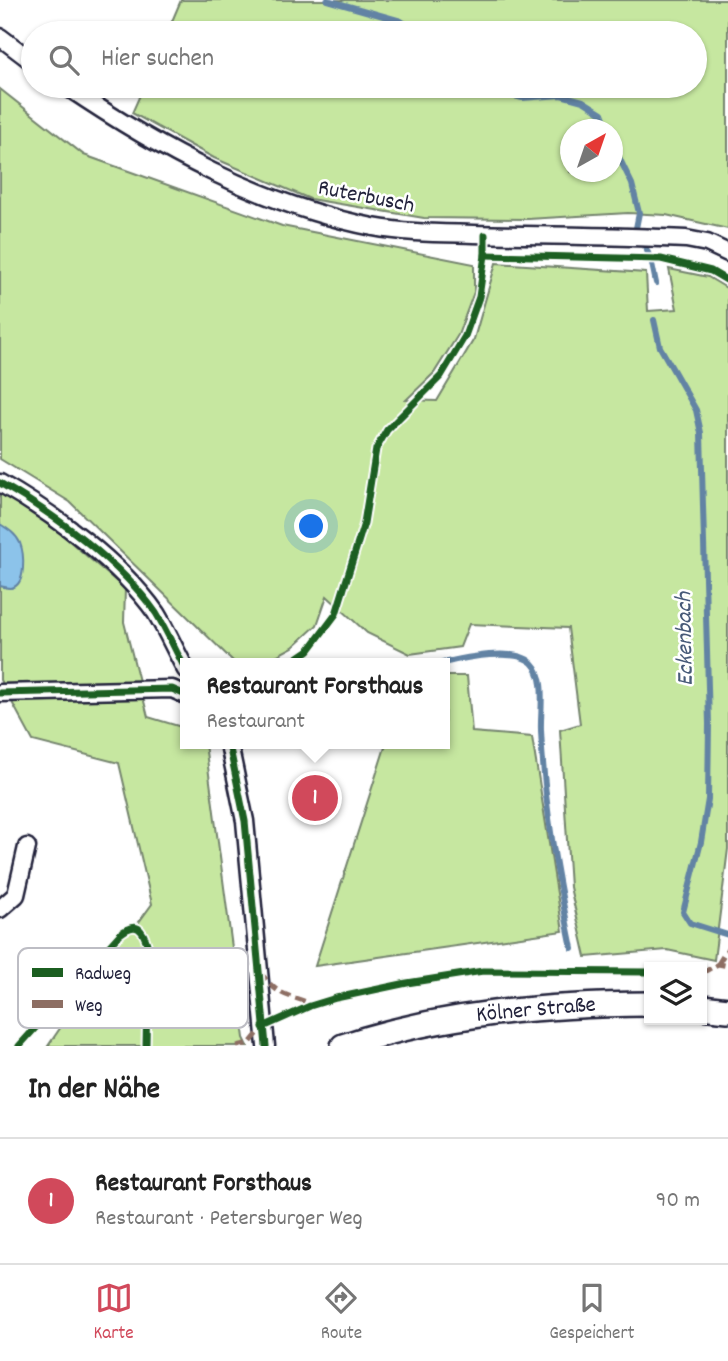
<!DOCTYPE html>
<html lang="de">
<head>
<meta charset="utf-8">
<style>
	:root { --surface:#fff; --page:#f6f6f6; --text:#222; --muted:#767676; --line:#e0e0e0; --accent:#d1495b }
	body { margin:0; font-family:Dekko,sans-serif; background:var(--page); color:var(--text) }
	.controls { position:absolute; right:21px; bottom:21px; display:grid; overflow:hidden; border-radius:0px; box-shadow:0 2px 5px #0004 }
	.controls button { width:63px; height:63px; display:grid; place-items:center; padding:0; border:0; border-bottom:2px solid var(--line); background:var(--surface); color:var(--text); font:35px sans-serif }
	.compass { position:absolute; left:560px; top:119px; width:63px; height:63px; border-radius:50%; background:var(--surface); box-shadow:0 2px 5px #0004; rotate:40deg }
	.you { position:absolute; left:312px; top:527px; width:24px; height:24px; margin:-18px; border:5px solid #fff; border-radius:50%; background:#1a73e8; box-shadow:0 0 0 10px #1a73e833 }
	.badge { display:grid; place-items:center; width:46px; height:46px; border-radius:50%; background:var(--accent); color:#fff; font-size:23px; font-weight:700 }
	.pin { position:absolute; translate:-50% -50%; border:4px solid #fff; box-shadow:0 2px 7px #0006 }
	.popup { position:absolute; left:180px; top:658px; width:270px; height:91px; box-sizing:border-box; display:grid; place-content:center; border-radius:0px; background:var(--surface); filter:drop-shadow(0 2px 5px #0005); font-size:23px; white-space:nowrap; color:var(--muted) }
	.popup b { font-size:26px; color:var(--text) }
	.popup::after { content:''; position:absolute; left:50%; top:100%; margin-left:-14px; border:14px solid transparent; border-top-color:var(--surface) }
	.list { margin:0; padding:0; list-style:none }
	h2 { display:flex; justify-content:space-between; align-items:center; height:91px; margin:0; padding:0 28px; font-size:30px }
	h2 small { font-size:23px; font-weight:400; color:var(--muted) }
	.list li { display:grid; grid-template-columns:46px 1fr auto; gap:21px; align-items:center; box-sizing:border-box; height:126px; padding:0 28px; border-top:2px solid var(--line) }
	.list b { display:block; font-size:26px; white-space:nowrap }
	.list p { margin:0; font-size:23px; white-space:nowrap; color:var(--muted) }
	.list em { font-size:23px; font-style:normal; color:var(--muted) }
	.icon { flex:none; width:38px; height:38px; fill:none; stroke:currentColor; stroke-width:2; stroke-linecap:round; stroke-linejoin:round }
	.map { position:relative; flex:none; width:728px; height:1046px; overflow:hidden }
	.search { position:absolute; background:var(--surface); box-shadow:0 2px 5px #0004; left:21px; right:21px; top:21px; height:77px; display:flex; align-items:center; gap:18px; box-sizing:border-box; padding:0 24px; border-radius:38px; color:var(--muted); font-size:26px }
	.sheet { height:217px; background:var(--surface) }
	nav { display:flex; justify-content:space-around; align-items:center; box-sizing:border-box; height:98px; border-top:2px solid var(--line); background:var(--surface); font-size:19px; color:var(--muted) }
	nav a { display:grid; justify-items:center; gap:4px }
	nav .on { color:var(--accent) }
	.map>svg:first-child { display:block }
</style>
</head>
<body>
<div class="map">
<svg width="728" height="1046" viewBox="0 0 728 1046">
	<rect width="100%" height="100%" fill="#fff"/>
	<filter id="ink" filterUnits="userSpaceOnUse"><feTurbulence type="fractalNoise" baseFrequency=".0143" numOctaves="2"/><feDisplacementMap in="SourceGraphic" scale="14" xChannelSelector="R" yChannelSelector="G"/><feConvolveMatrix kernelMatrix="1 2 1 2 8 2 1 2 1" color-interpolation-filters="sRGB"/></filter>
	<g filter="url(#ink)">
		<!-- green -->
		<g fill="#c6e7a0" stroke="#74846e" stroke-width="2" fill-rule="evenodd">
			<path d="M181 0H728V229L666 215 628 213 528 219 424 218 310 199 214 158 132 113 144 86H695V33H167ZM570 130H612V172H570Z"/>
			<polygon points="0,89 84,155 282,226 474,264 474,292 458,335 434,373 406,400 437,401 474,339 496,263 646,273 648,311 677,309 669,269 708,277 728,289 728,849 714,960 667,950 586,957 570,887 560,730 580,724 568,628 469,624 460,647 410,654 367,633 327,596 317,625 293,647 263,663 235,663 70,502 0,459"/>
			<polygon points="0,493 45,520 125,589 124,622 148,717 185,728 186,744 205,744 244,1038 248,1046 48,1046 129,927 136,926 152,904 119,763 33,741 0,680"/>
			<polygon points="445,676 467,676 472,732 532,737 563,931 315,966 386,744 444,744"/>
		</g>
		<!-- water -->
		<path fill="#8cc3ea" stroke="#6283a4" stroke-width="2" d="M0 524C8 529 16 534 20 543 24 553 27 585 11 588 7 588 4 587 0 586Z"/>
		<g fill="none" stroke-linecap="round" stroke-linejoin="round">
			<!-- stream -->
			<g stroke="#6283a4" stroke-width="6">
				<polyline points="327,0 401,21 419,33"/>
				<polyline points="492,86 501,92 522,98 561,95 583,101 602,113 608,130"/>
				<polyline points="567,96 573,86"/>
				<polyline points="612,143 632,184 639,213 636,228 651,259 656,283"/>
				<polyline points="654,320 660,347 696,410 701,433 709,724 708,799 701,842 683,912 690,923 728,935"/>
				<path d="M443 663C464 658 516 647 532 663 547 678 540 710 541 730 544 804 557 875 572 948"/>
			</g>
			<!-- minor casing -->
			<g stroke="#22223b" stroke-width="21">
				<g id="minor">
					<polyline points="0,37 33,62"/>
					<path d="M66 86C159 149 261 205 373 227 405 233 440 233 473 234 544 236 615 235 686 239L707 243 728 253"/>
					<path d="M0 483C54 514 120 562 156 613 167 631 176 652 186 670"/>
					<polyline points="0,693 172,689 186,695"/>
					<polyline points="229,744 245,821 266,1046"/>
					<polyline points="0,909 16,895 27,847"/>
				</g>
			</g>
			<!-- secondary casing -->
			<g stroke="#22223b" stroke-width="28">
				<g id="secondary">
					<polyline points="702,1007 728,1010"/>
					<path d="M343 1046C441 1013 546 1005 649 1004"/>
				</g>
			</g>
			<!-- minor -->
			<use href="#minor" stroke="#fff" stroke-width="16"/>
			<!-- secondary -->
			<use href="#secondary" stroke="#fff" stroke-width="23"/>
			<!-- quiet -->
			<g stroke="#8d6e63" stroke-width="5" stroke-dasharray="10 5" stroke-linecap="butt">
				<polyline points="718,964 728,948"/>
				<path d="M260 972C280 998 284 993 312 1004"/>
				<polyline points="702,973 718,964 728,966"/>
				<polyline points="237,1046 250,1043 264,1026"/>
			</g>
			<!-- cycleway casing -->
			<g stroke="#fff" stroke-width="11">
				<g id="cycleway">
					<polyline points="485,255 661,259 711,271 728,281"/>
					<path d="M0 483C54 514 120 562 156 613 167 631 176 652 186 670"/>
					<polyline points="290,663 309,650 336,614 364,523 376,449 387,430 441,376 465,336 479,297 485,255 485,235"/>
					<polyline points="0,693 172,689 186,695"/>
					<polyline points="229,744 245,821 266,1046"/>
					<polyline points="263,1027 310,1006 336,998 407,983 483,971 649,972"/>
					<path d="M19 1046 120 934C137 920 143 929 148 947L146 1046"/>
				</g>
			</g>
			<!-- cycleway -->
			<use href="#cycleway" stroke="#1b5e20" stroke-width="7"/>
		</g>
	</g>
	<g text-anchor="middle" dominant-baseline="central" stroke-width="5" stroke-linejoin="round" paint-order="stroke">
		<!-- street labels -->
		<g font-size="23" fill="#22223b" stroke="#fff">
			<text transform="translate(366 198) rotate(11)">Ruterbusch</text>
			<text transform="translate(536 1011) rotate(-5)">Kölner Straße</text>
		</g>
		<!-- water labels -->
		<g font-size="24" font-style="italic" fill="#475a78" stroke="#fff">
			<text transform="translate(686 639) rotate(-91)">Eckenbach</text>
		</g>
	</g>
	<!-- legend -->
	<rect x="18" y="948" width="230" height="80" rx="10" fill="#fff" stroke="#bdbdc4" stroke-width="2"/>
	<rect x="32" y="968" width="31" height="9" fill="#1b5e20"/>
	<rect x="32" y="1000" width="31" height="8" fill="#8d6e63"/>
	<g font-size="19" fill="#22223b">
		<text x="75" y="979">Radweg</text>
		<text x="75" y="1011">Weg</text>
	</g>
</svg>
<div class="controls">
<button><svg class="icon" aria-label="layers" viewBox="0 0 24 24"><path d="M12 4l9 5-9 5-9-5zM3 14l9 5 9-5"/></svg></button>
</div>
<svg class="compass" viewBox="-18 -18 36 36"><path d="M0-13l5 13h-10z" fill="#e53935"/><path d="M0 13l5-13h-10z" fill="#767676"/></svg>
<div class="you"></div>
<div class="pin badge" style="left:315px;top:798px">1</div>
<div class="popup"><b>Restaurant Forsthaus</b>Restaurant</div>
<div class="search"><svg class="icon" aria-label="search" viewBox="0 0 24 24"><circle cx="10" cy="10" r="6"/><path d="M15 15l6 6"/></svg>Hier suchen</div>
</div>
<section class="sheet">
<h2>In der Nähe<small></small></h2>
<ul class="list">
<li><span class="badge">1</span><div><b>Restaurant Forsthaus</b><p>Restaurant · Petersburger Weg</p></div><em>90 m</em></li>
</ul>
</section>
<nav>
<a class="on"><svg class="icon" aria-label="map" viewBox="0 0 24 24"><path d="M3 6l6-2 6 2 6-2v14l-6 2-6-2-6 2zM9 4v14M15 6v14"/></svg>Karte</a>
<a><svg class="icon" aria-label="directions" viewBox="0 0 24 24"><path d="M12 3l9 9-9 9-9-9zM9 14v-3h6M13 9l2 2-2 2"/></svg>Route</a>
<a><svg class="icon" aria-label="saved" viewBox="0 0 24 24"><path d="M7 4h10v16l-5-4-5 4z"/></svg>Gespeichert</a>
</nav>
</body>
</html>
